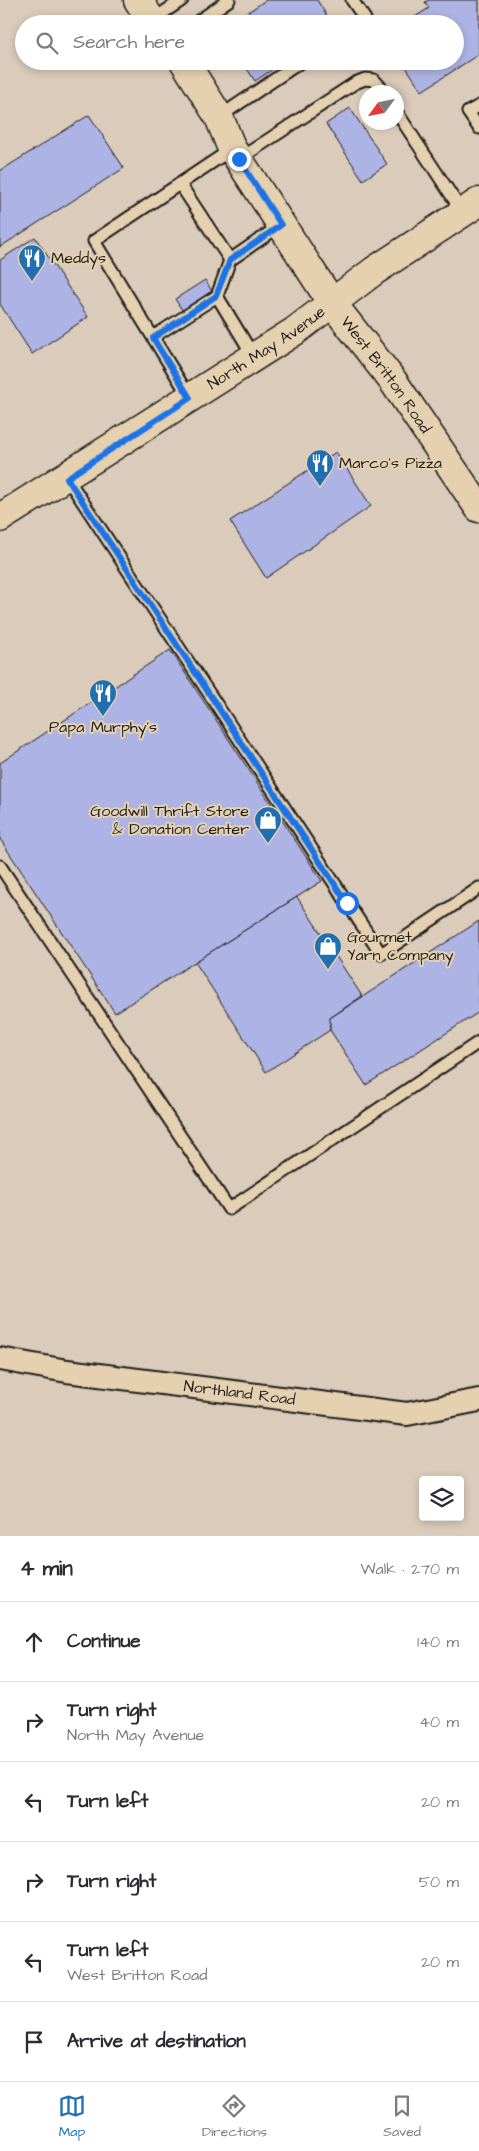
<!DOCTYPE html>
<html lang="en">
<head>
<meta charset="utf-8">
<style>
	:root { --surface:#fff; --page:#f7f7f7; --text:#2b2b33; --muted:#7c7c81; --line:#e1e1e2; --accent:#1f6fb2 }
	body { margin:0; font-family:"Architects Daughter",sans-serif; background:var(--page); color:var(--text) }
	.controls { position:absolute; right:15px; bottom:15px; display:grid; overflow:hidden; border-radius:5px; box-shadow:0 2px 8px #0003 }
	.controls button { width:45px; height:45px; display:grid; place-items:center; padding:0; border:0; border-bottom:1px solid var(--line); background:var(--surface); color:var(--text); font:25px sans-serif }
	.compass { position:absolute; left:359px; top:85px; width:45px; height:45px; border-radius:50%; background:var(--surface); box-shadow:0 2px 8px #0003; rotate:237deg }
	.stop { position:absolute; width:15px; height:15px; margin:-11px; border:4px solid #1a73e8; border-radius:50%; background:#fff }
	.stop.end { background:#1a73e8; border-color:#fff; box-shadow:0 1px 5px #0008 }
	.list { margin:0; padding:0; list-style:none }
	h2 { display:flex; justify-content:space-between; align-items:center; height:65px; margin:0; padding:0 20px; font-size:21px }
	h2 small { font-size:16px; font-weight:400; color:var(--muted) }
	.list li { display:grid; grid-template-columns:32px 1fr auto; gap:15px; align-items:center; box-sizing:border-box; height:80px; padding:0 20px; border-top:1px solid var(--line) }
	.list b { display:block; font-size:19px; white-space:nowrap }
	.list p { margin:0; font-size:16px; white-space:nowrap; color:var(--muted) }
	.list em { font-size:16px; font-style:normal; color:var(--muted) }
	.icon { flex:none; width:28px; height:28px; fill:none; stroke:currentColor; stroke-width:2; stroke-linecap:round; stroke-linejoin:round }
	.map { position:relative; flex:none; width:479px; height:1536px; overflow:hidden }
	.search { position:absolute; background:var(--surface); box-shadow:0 2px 8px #0003; left:15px; right:15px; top:15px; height:55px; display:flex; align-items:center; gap:12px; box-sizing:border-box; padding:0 18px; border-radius:28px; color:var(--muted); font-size:19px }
	.sheet { height:545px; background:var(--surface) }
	nav { display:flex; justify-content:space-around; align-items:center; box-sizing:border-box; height:70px; border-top:1px solid var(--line); background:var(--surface); font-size:14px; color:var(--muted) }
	nav a { display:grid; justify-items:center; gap:2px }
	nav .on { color:var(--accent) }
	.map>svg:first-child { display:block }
</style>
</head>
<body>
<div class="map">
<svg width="479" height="1536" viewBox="0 0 479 1536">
	<rect width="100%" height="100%" fill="#dacbba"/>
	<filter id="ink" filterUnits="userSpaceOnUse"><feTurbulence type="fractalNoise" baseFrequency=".02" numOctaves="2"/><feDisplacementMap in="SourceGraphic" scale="10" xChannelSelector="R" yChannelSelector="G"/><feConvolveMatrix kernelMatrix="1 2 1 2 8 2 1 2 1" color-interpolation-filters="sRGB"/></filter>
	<g filter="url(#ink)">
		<!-- building -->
		<g fill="#adb3e4" stroke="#1c1c1c">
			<polygon points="266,0 317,0 332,24 230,24"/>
			<polygon points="429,0 479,0 479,54 422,91 402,61 455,61 455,24 404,24 429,8 425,2"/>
			<polygon points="242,61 285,61 255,81"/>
			<polygon points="350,108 387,164 363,180 326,124"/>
			<polygon points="89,115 124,168 0,247 0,171"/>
			<polygon points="35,237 88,317 32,354 0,304 0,260"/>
			<polygon points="205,280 214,294 184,313 175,299"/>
			<polygon points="336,452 371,506 266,578 230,521"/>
			<polygon points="170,650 322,881 115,1013 0,839 0,763"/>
			<polygon points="297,897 362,996 330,1018 330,1030 266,1072 195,962"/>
			<polygon points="479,921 479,1012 366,1085 330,1030 330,1018"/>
		</g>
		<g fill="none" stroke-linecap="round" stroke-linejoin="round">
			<!-- service casing -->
			<g stroke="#1c1c1c" stroke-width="15">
				<g id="service">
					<polyline points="352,0 365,19 358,24"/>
					<polyline points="151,21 182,0"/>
					<polyline points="194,24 229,0"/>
					<polyline points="479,106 468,112 479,128"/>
					<polyline points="396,111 463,213"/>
					<polyline points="219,117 302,61"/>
					<polyline points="239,159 355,83 365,79 374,80 385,92"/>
					<polyline points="180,184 230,260"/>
					<polyline points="217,296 230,260 281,225"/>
					<polyline points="153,337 217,296 254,357"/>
					<polyline points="190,398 94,241 232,149"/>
					<polyline points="67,478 381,954 479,888"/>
					<polyline points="0,866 229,1209 479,1042"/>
				</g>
			</g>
			<!-- minor casing -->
			<g stroke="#1c1c1c" stroke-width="26">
				<g id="minor">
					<path id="s1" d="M0 1359 67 1371 407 1414 479 1400"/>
				</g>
			</g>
			<!-- secondary casing -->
			<g stroke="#1c1c1c" stroke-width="31">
				<g id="secondary">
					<polyline points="138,0 154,24"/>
					<path id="s2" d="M184 61 219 117 232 149 332 303 393 381 479 508"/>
					<path id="s3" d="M0 518 295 331 374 271 479 202"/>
				</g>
			</g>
			<!-- service -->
			<use href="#service" stroke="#e5d1af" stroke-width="11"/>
			<!-- minor -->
			<use href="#minor" stroke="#e5d1af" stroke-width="22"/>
			<!-- secondary -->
			<use href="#secondary" stroke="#e5d1af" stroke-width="28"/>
		</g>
	</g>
	<g fill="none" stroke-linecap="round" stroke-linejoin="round" filter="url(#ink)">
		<!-- route -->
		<polyline stroke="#1a73e8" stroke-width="6" points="239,159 281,225 230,260 216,296 153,338 190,398 67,478 347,903"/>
	</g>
	<!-- icons -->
	<defs>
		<g id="restaurant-pin" transform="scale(1.4375)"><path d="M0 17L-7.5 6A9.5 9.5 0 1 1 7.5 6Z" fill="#1f6fb2" stroke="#e5d1af"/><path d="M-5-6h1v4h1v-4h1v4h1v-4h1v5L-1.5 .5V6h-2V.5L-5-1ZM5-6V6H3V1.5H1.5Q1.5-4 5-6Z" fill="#fff"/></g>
		<g id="shop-pin" transform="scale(1.4375)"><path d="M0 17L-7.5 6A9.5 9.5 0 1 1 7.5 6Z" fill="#1f6fb2" stroke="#e5d1af"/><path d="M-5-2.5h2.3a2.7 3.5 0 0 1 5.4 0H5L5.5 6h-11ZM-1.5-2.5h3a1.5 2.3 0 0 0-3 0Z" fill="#fff"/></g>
	</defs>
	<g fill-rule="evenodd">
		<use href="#restaurant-pin" x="32" y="258"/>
		<use href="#restaurant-pin" x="320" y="463"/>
		<use href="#restaurant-pin" x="103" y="693"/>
		<use href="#shop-pin" x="268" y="820"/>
		<use href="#shop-pin" x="328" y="946"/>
	</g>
	<g text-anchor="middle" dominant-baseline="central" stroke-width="4" stroke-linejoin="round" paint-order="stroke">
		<!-- poi labels -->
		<g font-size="16" fill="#1c1c1c" stroke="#e5d1af" text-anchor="start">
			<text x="51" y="258">Meddys</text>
			<text x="339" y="463">Marco's Pizza</text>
			<text x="103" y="727" text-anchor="middle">Papa Murphy's</text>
			<text x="249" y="811" text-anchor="end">Goodwill Thrift Store<tspan x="249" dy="18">&amp; Donation Center</tspan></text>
			<text x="347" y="937">Gourmet<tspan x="347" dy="18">Yarn Company</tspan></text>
		</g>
		<!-- street labels -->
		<g font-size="16" fill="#1c1c1c" stroke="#e5d1af">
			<text stroke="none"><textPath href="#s3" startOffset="316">North May Avenue</textPath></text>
			<text stroke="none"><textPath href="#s2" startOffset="374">West Britton Road</textPath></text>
			<text stroke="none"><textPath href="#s1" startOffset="242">Northland Road</textPath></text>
		</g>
	</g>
</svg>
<div class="controls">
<button><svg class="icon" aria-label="layers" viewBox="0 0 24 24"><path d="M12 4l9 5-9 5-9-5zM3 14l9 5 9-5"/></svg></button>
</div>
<svg class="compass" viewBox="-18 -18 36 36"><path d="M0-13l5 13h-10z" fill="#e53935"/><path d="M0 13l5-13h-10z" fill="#7c7c81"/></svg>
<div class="stop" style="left:347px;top:903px"></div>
<div class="stop end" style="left:239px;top:159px"></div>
<div class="search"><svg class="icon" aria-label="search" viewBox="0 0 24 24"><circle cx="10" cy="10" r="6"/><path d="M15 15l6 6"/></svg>Search here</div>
</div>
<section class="sheet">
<h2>4 min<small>Walk · 270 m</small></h2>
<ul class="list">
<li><svg class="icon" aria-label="ahead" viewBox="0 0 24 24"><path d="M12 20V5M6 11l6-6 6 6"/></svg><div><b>Continue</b></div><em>140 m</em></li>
<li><svg class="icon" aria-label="right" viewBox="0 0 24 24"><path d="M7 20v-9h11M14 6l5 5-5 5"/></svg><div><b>Turn right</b><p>North May Avenue</p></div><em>40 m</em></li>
<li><svg class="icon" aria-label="left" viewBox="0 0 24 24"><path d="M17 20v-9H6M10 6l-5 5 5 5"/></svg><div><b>Turn left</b></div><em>20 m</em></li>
<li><svg class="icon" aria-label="right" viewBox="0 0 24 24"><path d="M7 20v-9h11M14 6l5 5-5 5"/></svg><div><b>Turn right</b></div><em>50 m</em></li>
<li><svg class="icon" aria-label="left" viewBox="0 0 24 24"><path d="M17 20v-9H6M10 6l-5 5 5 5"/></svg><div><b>Turn left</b><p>West Britton Road</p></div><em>20 m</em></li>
<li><svg class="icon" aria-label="arrive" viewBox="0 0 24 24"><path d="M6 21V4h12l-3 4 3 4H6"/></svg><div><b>Arrive at destination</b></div></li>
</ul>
</section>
<nav>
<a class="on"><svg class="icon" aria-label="map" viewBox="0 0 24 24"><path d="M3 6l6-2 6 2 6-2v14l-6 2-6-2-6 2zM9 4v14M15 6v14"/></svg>Map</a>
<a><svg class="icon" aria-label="directions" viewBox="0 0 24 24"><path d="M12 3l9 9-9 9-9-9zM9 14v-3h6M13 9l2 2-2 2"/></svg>Directions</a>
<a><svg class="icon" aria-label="saved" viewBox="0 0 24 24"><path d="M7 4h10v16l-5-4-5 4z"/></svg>Saved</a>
</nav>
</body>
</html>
